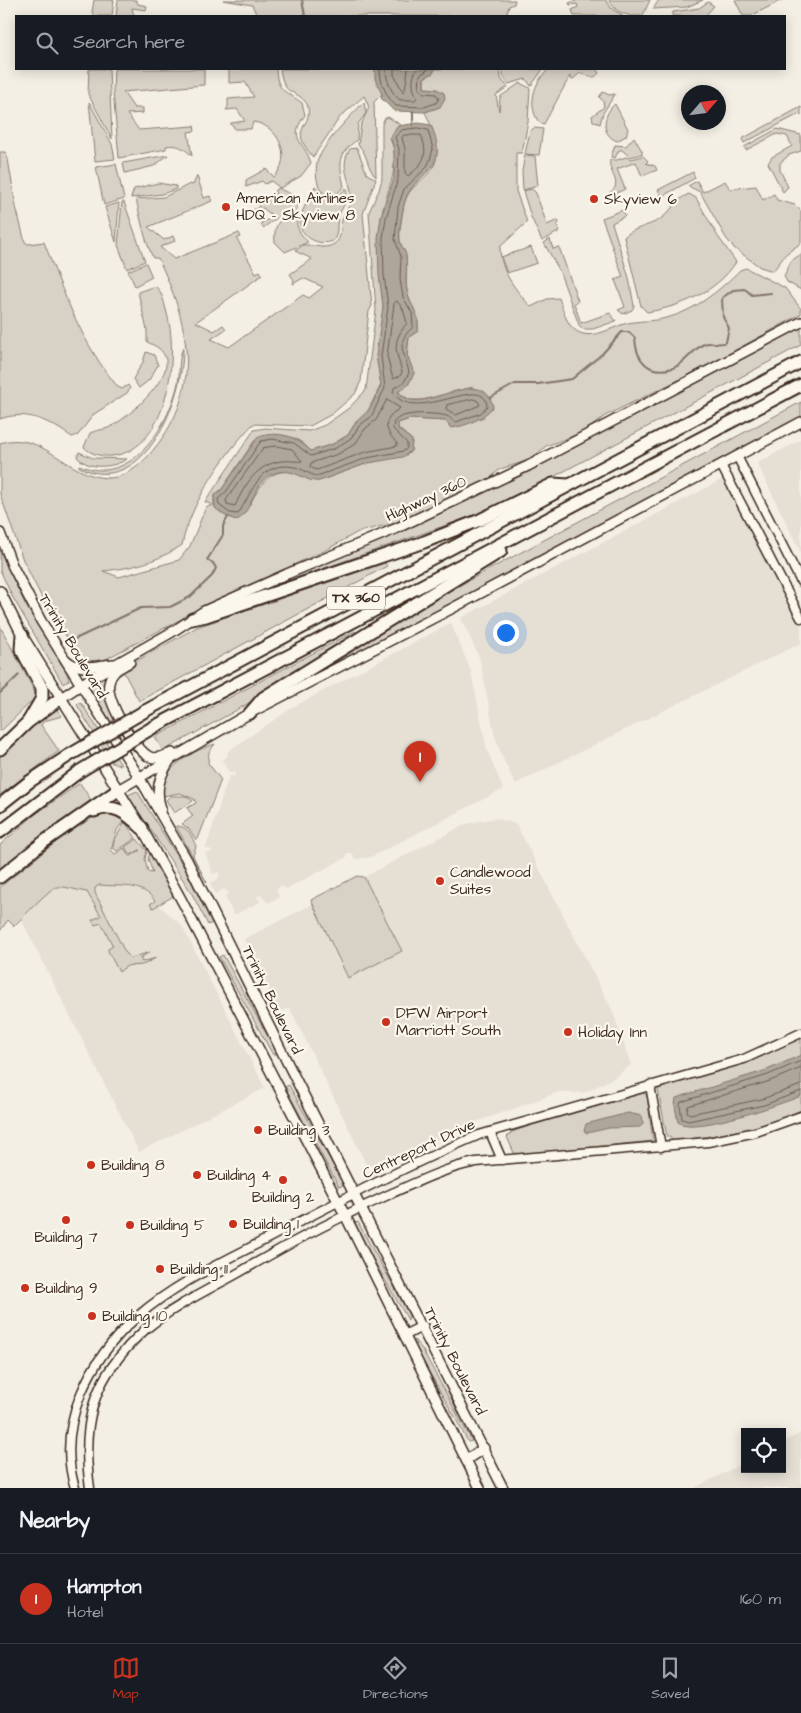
<!DOCTYPE html>
<html lang="en">
<head>
<meta charset="utf-8">
<style>
	:root { --surface:#171b24; --page:#242831; --text:#f1f3f6; --muted:#9ea1a6; --line:#363941; --accent:#c8321e }
	body { margin:0; font-family:"Architects Daughter",sans-serif; background:var(--page); color:var(--text) }
	.controls { position:absolute; right:15px; bottom:15px; display:grid; overflow:hidden; border-radius:0px; box-shadow:0 2px 12px #0003 }
	.controls button { width:45px; height:45px; display:grid; place-items:center; padding:0; border:0; border-bottom:1px solid var(--line); background:var(--surface); color:var(--text); font:25px sans-serif }
	.compass { position:absolute; left:681px; top:85px; width:45px; height:45px; border-radius:50%; background:var(--surface); box-shadow:0 2px 12px #0003; rotate:62deg }
	.you { position:absolute; left:505px; top:632px; width:18px; height:18px; margin:-12px; border:4px solid #fff; border-radius:50%; background:#1a73e8; box-shadow:0 0 0 8px #1a73e833 }
	.badge { display:grid; place-items:center; width:32px; height:32px; border-radius:50%; background:var(--accent); color:#fff; font-size:16px; font-weight:700 }
	.pin { position:absolute; translate:-50% -41px; filter:drop-shadow(0 1px 2px #0008) }
	.pin::after { content:''; position:absolute; top:26px; width:18px; height:15px; background:inherit; clip-path:polygon(0 0,100% 0,50% 100%) }
	.list { margin:0; padding:0; list-style:none }
	h2 { display:flex; justify-content:space-between; align-items:center; height:65px; margin:0; padding:0 20px; font-size:21px }
	h2 small { font-size:16px; font-weight:400; color:var(--muted) }
	.list li { display:grid; grid-template-columns:32px 1fr auto; gap:15px; align-items:center; box-sizing:border-box; height:90px; padding:0 20px; border-top:1px solid var(--line) }
	.list b { display:block; font-size:19px; white-space:nowrap }
	.list p { margin:0; font-size:16px; white-space:nowrap; color:var(--muted) }
	.list em { font-size:16px; font-style:normal; color:var(--muted) }
	.icon { flex:none; width:28px; height:28px; fill:none; stroke:currentColor; stroke-width:2; stroke-linecap:round; stroke-linejoin:round }
	.map { position:relative; flex:none; width:801px; height:1488px; overflow:hidden }
	.search { position:absolute; background:var(--surface); box-shadow:0 2px 12px #0003; left:15px; right:15px; top:15px; height:55px; display:flex; align-items:center; gap:12px; box-sizing:border-box; padding:0 18px; border-radius:0px; color:var(--muted); font-size:19px }
	.sheet { height:155px; background:var(--surface) }
	nav { display:flex; justify-content:space-around; align-items:center; box-sizing:border-box; height:70px; border-top:1px solid var(--line); background:var(--surface); font-size:14px; color:var(--muted) }
	nav a { display:grid; justify-items:center; gap:2px }
	nav .on { color:var(--accent) }
	.map>svg:first-child { display:block }
</style>
</head>
<body>
<div class="map">
<svg width="801" height="1488" viewBox="0 0 801 1488">
	<rect width="100%" height="100%" fill="#f3efe4"/>
	<filter id="ink" filterUnits="userSpaceOnUse"><feTurbulence type="fractalNoise" baseFrequency=".02" numOctaves="2"/><feDisplacementMap in="SourceGraphic" scale="10" xChannelSelector="R" yChannelSelector="G"/><feConvolveMatrix kernelMatrix="1 2 1 2 8 2 1 2 1" color-interpolation-filters="sRGB"/></filter>
	<g filter="url(#ink)">
		<!-- built -->
		<g fill="#e5dfd4">
			<polygon points="801,440 801,553 757,463"/>
			<polygon points="723,479 801,626 801,643 515,784 501,754 494,732 480,659 461,618"/>
			<polygon points="451,623 471,672 487,750 503,789 371,857 355,859 352,853 346,853 347,857 286,889 281,885 276,890 279,897 268,903 261,895 257,896 260,902 234,915 225,897 229,893 224,889 215,894 210,883 218,879 219,874 219,872 213,874 205,852 211,853 212,850 206,848 229,776 235,776 234,771 229,773 222,760 227,757 228,751 295,706"/>
			<polygon points="496,818 516,824 612,1010 631,1065 615,1077 584,1093 559,1092 468,1125 381,1165 367,1166 290,1008 280,1012 244,939 313,904 348,978 402,951 364,877 466,824"/>
			<polygon points="37,881 100,882 142,890 182,926 265,1088 139,1152 14,905"/>
			<polygon points="801,1433 801,1488 695,1488 745,1462 745,1469 782,1469 782,1443"/>
		</g>
		<!-- green -->
		<g fill="#d8d1c6" stroke="#8a7e72">
			<polygon points="94,0 114,0 112,16 94,16 92,12"/>
			<polygon points="118,0 136,0 138,4 147,6 146,10 132,8 134,16 116,16"/>
			<polygon points="223,0 515,0 514,4 509,6 506,16 257,16 252,5"/>
			<polygon points="578,0 606,0 611,8 623,16 574,16 572,10 578,7 577,4 570,5 569,3"/>
			<path d="M609 0H650L643 15C629 18 615 13 609 0Z"/>
			<polygon points="659,0 703,0 687,7 653,9"/>
			<polygon points="735,0 782,0 751,16 743,16"/>
			<polygon points="708,2 714,6 705,16 672,16 673,12 699,8"/>
			<polygon points="89,69 109,69 112,139 88,94"/>
			<path d="M114 69H204V85L123 92 134 108H143V113L127 114 139 130 194 126 195 131 188 132 192 156C184 148 178 144 166 146V149L119 158 113 92Z"/>
			<path d="M229 69H276C277 93 287 91 302 103L305 115C287 139 305 142 311 163L301 176 280 188 271 181 265 184 262 181 246 187V180L266 169 274 177C293 158 279 125 253 122L251 129H234L233 125H231V123L245 121 237 109 226 110 228 107V99L254 97 245 82 229 83Z"/>
			<path d="M280 69H375L382 94 374 102 376 177C366 167 368 153 358 145L361 125 369 107 364 96 340 117 313 157C286 126 315 128 307 104 294 86 285 100 280 69Z"/>
			<path d="M435 69H500L501 79 508 87 496 95 499 111 500 97 520 83 530 88 528 122 522 153H516V191L527 222 500 247C500 272 516 290 531 307L547 299 559 298C564 311 566 329 583 334 596 337 612 328 624 324 638 320 652 322 666 318 695 311 720 290 740 270L746 268 785 288 801 309V314L709 365 605 416 584 432 546 446 530 460 500 469 489 479 465 490 459 496 403 521 358 532 324 551 225 596 100 662H90L80 656 75 650 44 602 23 560 0 494V443C42 429 67 477 108 478 127 478 143 463 154 449 204 388 189 323 158 258H153C144 238 141 220 136 199L164 197 190 184 193 185 197 176 204 198 210 196 212 201 148 227 164 240 173 236 175 241 160 247 174 259 239 233 241 237 237 239 256 273 260 271 262 275 196 322 214 331 223 325 226 329 211 339 229 347 303 295 309 298 323 287 303 278 293 284 294 280 290 274 312 259 295 251 303 245C312 244 320 249 330 246 343 241 340 230 342 220 344 212 351 206 351 198 352 179 338 168 350 149L357 148 367 174 376 179 363 214 372 306 369 311 361 381 355 394 332 414 310 426 253 424C224 454 190 504 182 545 157 562 132 568 103 571L119 577 179 560 190 546 206 507 213 505 205 502 254 430 265 428 309 431 325 425 349 408 366 390 376 310 369 212 379 190 382 179V125L384 119 388 117 401 125 398 126 391 141C402 167 385 193 381 218 376 248 381 276 383 306 385 328 380 352 379 374L381 385 366 414 356 422 348 435 333 444 311 451C292 431 280 434 254 441L222 489 214 496V505L224 515 236 520C257 505 258 466 294 472 303 474 309 480 319 481L368 463 407 455 411 451 412 440 398 428V423L410 419 446 421 451 428 484 417 473 387 422 400H410L398 392 408 385 414 373 407 355 409 337 418 331C419 310 413 311 408 295 404 282 408 270 406 257 406 251 400 246 400 239 399 230 402 218 403 209 406 190 417 185 429 173 445 155 433 130 425 112L440 107 437 89 424 88V77L433 73Z"/>
			<polygon points="503,69 543,69 531,86 526,79 508,84 503,76"/>
			<path d="M550 69H596L599 73C592 82 588 74 580 73L572 80 570 76 544 124 540 123C526 108 534 79 550 69Z"/>
			<polygon points="603,92 609,95 615,94 603,113 600,124 593,121 592,116 604,107 603,101 599,97"/>
			<polygon points="89,102 112,144 115,159 95,161"/>
			<path d="M364 102 366 113 358 124 357 140C338 153 339 164 344 186 342 188 339 193 336 194 316 203 313 168 319 157 330 136 348 119 364 102Z"/>
			<path d="M615 104 628 129 626 136 617 141C599 134 604 113 615 104Z"/>
			<polygon points="801,107 801,116 799,114 744,143 742,139"/>
			<polygon points="534,128 543,129 539,155 525,154 530,131"/>
			<polygon points="777,129 801,135 801,151 789,155 780,163 780,170 788,187 783,192 768,163 772,157 792,146 787,136 777,134 746,150 744,147"/>
			<polygon points="634,137 642,151 642,154 630,157 622,150 619,150 615,158 611,157 615,145 626,146"/>
			<path d="M0 152H5L8 159 16 207 25 242 28 244 44 242C63 292 83 346 118 387L122 389 128 385 130 388 127 393 94 414 78 435 72 437C50 422 28 409 0 419Z"/>
			<polygon points="168,155 154,166 125,173 123,163"/>
			<polygon points="525,155 535,156 538,186 523,190 522,171"/>
			<path d="M643 156 648 161 646 163 655 166 657 170 642 176 636 162 617 169 625 189 610 196 609 193C625 184 607 172 610 160H617L626 157 631 159Z"/>
			<polygon points="116,164 124,199 104,205 96,167"/>
			<polygon points="693,172 695,178 652,202 661,195 658,190"/>
			<polygon points="697,181 703,192 725,181 730,189 756,186 763,200 774,194 777,200 795,205 801,211 801,243 787,253 773,271 760,267 734,248 726,238 700,192 688,186"/>
			<polygon points="158,183 176,186 176,189 162,194 131,198 134,189"/>
			<path d="M315 186C324 198 335 202 346 188 350 201 341 207 338 218 336 227 339 233 333 241 319 246 305 239 300 226 299 211 310 199 315 186Z"/>
			<path d="M279 188C287 194 299 193 297 209L285 212 263 228 261 223 274 217 263 208 252 213 251 211 259 207 257 201 276 193 274 191Z"/>
			<polygon points="532,189 536,193 547,225 558,220 559,223 557,225 560,231 542,241 531,217 523,191"/>
			<path d="M689 194 696 198 717 235 736 262C717 292 680 307 647 312L641 306 624 237C633 228 649 226 659 220 671 213 675 199 689 194Z"/>
			<polygon points="122,202 124,202 145,261 127,269 118,245"/>
			<polygon points="119,203 116,242 105,207"/>
			<polygon points="623,210 625,216 612,223 629,278 634,306 632,310 623,314 618,310 625,307 615,280 623,277 602,218"/>
			<path d="M298 212C294 225 299 233 308 242L285 252 275 242C273 225 281 214 298 212Z"/>
			<polygon points="550,239 553,249 559,247 578,301 574,303 581,323 610,313 616,321 593,329 583,329 579,325 559,270 544,243"/>
			<polygon points="531,247 537,263 507,273 501,257"/>
			<polygon points="801,254 801,290 787,282 784,276 791,261"/>
			<polygon points="146,263 152,277 135,286 128,271"/>
			<path d="M155 286C162 291 164 302 166 310 180 353 169 450 112 456 102 457 90 454 84 447L90 433C96 430 102 430 108 428 126 420 170 381 166 360 164 350 156 346 147 342V330L138 292Z"/>
			<polygon points="801,327 801,345 555,476 472,516 288,581 286,578 457,506 518,477"/>
			<path d="M183 348C184 397 145 500 79 467V465C131 488 168 427 178 383 180 372 178 358 183 348Z"/>
			<polygon points="146,352 154,355 158,365 149,380 139,388 133,379 143,362"/>
			<polygon points="801,402 801,417 338,663 336,660 423,605"/>
			<path d="M79 452 93 458 127 459C113 468 89 470 77 457Z"/>
			<polygon points="0,551 25,604 67,673 69,680 63,684 12,596 0,570"/>
			<polygon points="385,563 387,566 139,701 122,669 197,627"/>
			<polygon points="0,626 37,696 0,732"/>
			<polygon points="355,631 356,634 244,706 163,751 155,737"/>
			<polygon points="105,675 105,700 116,718 111,722 90,688 90,684"/>
			<polygon points="79,703 82,704 121,765 112,763 77,705"/>
			<polygon points="55,707 62,716 44,721 41,725 59,751 0,795 0,754"/>
			<path d="M215 744 209 752 208 763 221 780 198 839 196 840 189 829 182 824 193 816 187 808 196 803 194 799 180 793 163 796C157 770 194 750 215 744Z"/>
			<polygon points="80,783 91,800 0,871 0,845 33,816"/>
			<polygon points="137,791 185,869 212,923 208,925 191,892 128,795"/>
			<polygon points="170,796 186,796 193,801 174,813 166,800"/>
			<path d="M106 813 125 819 117 830 111 850 115 854 124 848 130 857 140 850 130 855 125 847 137 839 147 851 145 859 148 872 153 873 148 859 150 853 173 894 172 897 153 908 150 904 155 901C142 882 118 887 99 885L95 888V893L125 952 131 958 150 952 140 958 142 962 156 958C151 960 145 965 141 965 128 967 131 962 119 972L108 951V949L113 946 101 923 95 925 92 920 101 916 87 892C78 891 66 886 57 887 50 887 21 920 14 926L8 920 0 931V887L82 821 84 823 97 815Z"/>
			<polygon points="125,822 136,838 117,851 113,848 114,841"/>
			<path d="M176 826C189 826 191 836 196 846L193 856 207 883Z"/>
			<polygon points="357,876 364,877 402,951 348,978 311,900"/>
			<polygon points="223,955 277,1053 273,1055 219,957"/>
			<path d="M801 1037V1110C760 1129 717 1136 672 1141L670 1137H667L658 1090 662 1085 765 1055Z"/>
			<polygon points="289,1085 344,1185 339,1187 285,1087"/>
			<polygon points="641,1091 647,1096 653,1141 522,1154 514,1153 507,1137 512,1132 558,1115"/>
			<path d="M358 1222C374 1253 393 1283 409 1315L408 1320 355 1228 354 1223Z"/>
			<path d="M414 1340 422 1349 472 1441 468 1442C451 1408 430 1376 413 1342Z"/>
		</g>
		<!-- water -->
		<g fill="#afa69a" stroke="#817468">
			<polygon points="375,69 435,69 433,73 424,78 424,88 437,89 444,93 445,98 440,107 425,112 394,111 381,98 382,94 375,79"/>
			<path d="M418 123 431 125C453 176 411 170 404 205 402 215 398 232 400 243 402 247 406 252 406 257 408 269 404 282 408 295 413 311 419 311 418 331L409 337 407 355 414 373 408 385 398 392C402 395 406 399 411 400 436 405 485 367 493 407 482 419 467 426 451 428L446 421 410 419 398 423V429L412 440 411 451 403 457 368 463 319 481C303 483 294 464 270 475 254 483 250 517 236 520L224 515 215 508 214 496 222 489 258 437C280 430 296 437 311 451L333 444 348 435 356 422 370 409 381 385 376 356 383 306 379 275 378 238 381 217 394 178V149L390 137 398 126Z"/>
			<path d="M801 1055V1096C781 1104 693 1135 678 1122L675 1106 676 1098 767 1070Z"/>
			<polygon points="628,1113 642,1116 643,1124 640,1127 609,1128 587,1133 584,1131 586,1124"/>
		</g>
		<g fill="none" stroke-linecap="round" stroke-linejoin="round">
			<!-- shore -->
			<g stroke="#695c50" stroke-width="1">
				<path d="M380 69C380 83 386 96 396 106L424 107 436 103 439 98 436 94 424 93 419 89 420 75 429 69"/>
				<path d="M386 69C386 80 391 93 400 100H415L417 98C412 89 411 77 417 69"/>
				<polyline points="394,69 394,75 403,92 405,90 408,69"/>
				<path d="M418 128 428 130 433 149 430 160 426 168 404 189 398 207 395 239 401 257 400 279 403 297 412 313 413 327C393 344 406 353 409 373L404 382 394 388 393 393C416 426 485 371 487 406L481 413 456 422C451 421 452 418 447 416 435 413 401 411 394 422L393 429 407 443V448L404 451 367 458 317 476C310 475 303 469 295 467 259 460 253 492 238 514L230 513 219 505 218 499 226 492 261 441 272 439 294 443 311 456 336 448 351 438 360 425 371 417 385 388 381 356 388 307 384 275 383 238 386 218 398 179 399 149 395 137 402 130Z"/>
				<path d="M404 135H421C429 154 424 164 408 176L405 173V149L402 138Z"/>
				<path d="M397 301 403 309 407 323C391 343 396 350 402 372L400 376 393 379 387 356 394 304Z"/>
				<polygon points="473,399 478,401 480,405 456,415 446,409 447,405"/>
				<path d="M387 400 400 408C397 411 393 412 390 416 382 426 390 436 397 443V446L365 452 317 470 310 467 311 463 338 454 355 444 365 429 376 420Z"/>
				<path d="M276 446 292 449 302 461C297 462 289 460 282 461 257 464 245 484 235 506L227 504 226 500 263 448Z"/>
				<polyline points="801,1061 768,1075 681,1102 680,1105 682,1119 688,1121 764,1105 801,1091"/>
				<polyline points="801,1068 770,1081 688,1106 687,1112 690,1114 762,1099 801,1085"/>
			</g>
			<!-- stream -->
			<g stroke="#817468" stroke-width="2">
				<polyline points="302,0 305,16"/>
				<polyline points="413,126 413,111"/>
				<path d="M490 398 515 384H538L572 379 602 354 622 332H629L635 338C636 361 649 375 673 368 685 364 693 349 704 344 711 341 719 346 726 342L729 328 723 317 722 298 733 290 745 289 752 295 771 293"/>
				<polyline points="73,640 141,608 170,607 190,597 212,576 216,568 213,563 207,560 223,535 223,526 228,517"/>
				<polyline points="0,693 19,675"/>
			</g>
			<!-- tertiary casing -->
			<g stroke="#3b2a1e" stroke-width="11">
				<g id="tertiary">
					<polyline points="737,456 801,582"/>
					<polyline points="721,465 801,618"/>
					<polyline points="650,1085 661,1147"/>
					<polyline points="490,1132 502,1160"/>
					<path d="M75 1488C55 1424 90 1358 138 1316 179 1280 234 1257 282 1231 346 1197 412 1163 479 1135L744 1059 801 1033"/>
					<path d="M90 1488C84 1446 86 1404 111 1368 121 1354 133 1340 146 1329 174 1306 208 1290 240 1272 288 1244 337 1218 388 1195 417 1182 445 1168 476 1162L708 1142 756 1132 801 1116"/>
				</g>
			</g>
			<!-- secondary casing -->
			<g stroke="#3b2a1e" stroke-width="12">
				<g id="secondary">
					<polyline points="0,533 12,565 41,621 139,777 187,860 289,1066 503,1488"/>
					<polyline points="0,591 22,635 142,828 182,901 345,1215 480,1488"/>
					<path d="M66 660C79 672 97 665 113 664"/>
					<path d="M130 662C120 668 111 671 109 683 105 699 135 751 150 757 158 760 165 755 172 753"/>
					<polyline points="61,698 88,680 172,632 204,611 287,574 395,529 528,466 801,322"/>
					<polyline points="118,790 250,713 451,609 801,422"/>
					<path d="M161 809C155 790 159 777 170 760"/>
					<polyline points="405,1335 423,1326"/>
					<polyline points="466,1460 484,1448"/>
				</g>
			</g>
			<!-- motorway casing -->
			<g stroke="#3b2a1e" stroke-width="15">
				<g id="motorway">
					<polyline points="192,619 206,616 424,542 480,520 553,484 568,485"/>
					<polyline points="22,635 21,649 42,688 42,698 28,722"/>
					<polyline points="145,711 801,362"/>
					<polyline points="250,713 263,698 501,551"/>
					<polyline points="152,728 801,385"/>
					<polyline points="0,749 28,722 61,698"/>
					<polyline points="0,805 29,782 68,756"/>
					<path d="M94 811C115 802 127 814 142 828"/>
					<polyline points="0,832 80,771"/>
					<polyline points="0,877 45,841 118,790"/>
				</g>
			</g>
			<!-- tertiary -->
			<use href="#tertiary" stroke="#fbf7ec" stroke-width="8"/>
			<!-- secondary -->
			<use href="#secondary" stroke="#fbf7ec" stroke-width="9"/>
			<!-- motorway -->
			<use href="#motorway" stroke="#fbf7ec" stroke-width="11"/>
			<!-- motorway-bridge casing -->
			<g stroke="#3b2a1e" stroke-width="15" stroke-linecap="butt">
				<g id="motorway-bridge">
					<polyline points="68,756 145,711"/>
					<polyline points="80,771 152,728"/>
				</g>
			</g>
			<!-- motorway-bridge -->
			<use href="#motorway-bridge" stroke="#fbf7ec" stroke-width="11"/>
		</g>
	</g>
	<!-- markers -->
	<g fill="#c8321e" stroke="#fbf7ec" stroke-width="2">
		<circle cx="594" cy="199" r="5"/>
		<circle cx="226" cy="207" r="5"/>
		<circle cx="440" cy="881" r="5"/>
		<circle cx="386" cy="1022" r="5"/>
		<circle cx="568" cy="1032" r="5"/>
		<circle cx="258" cy="1130" r="5"/>
		<circle cx="91" cy="1165" r="5"/>
		<circle cx="197" cy="1175" r="5"/>
		<circle cx="283" cy="1180" r="5"/>
		<circle cx="66" cy="1220" r="5"/>
		<circle cx="233" cy="1224" r="5"/>
		<circle cx="130" cy="1225" r="5"/>
		<circle cx="160" cy="1269" r="5"/>
		<circle cx="25" cy="1288" r="5"/>
		<circle cx="92" cy="1316" r="5"/>
	</g>
	<g text-anchor="middle" dominant-baseline="central" stroke-width="4.5" stroke-linejoin="round" paint-order="stroke">
		<!-- shield labels -->
		<rect fill="#fbf7ec" stroke="#75685c" stroke-width="1" x="327" y="586.5" width="58" height="23" rx="4"/>
		<g font-size="14" font-weight="bold" fill="#3b2a1e">
			<text x="356" y="598">TX 360</text>
		</g>
		<!-- poi labels -->
		<g font-size="15" fill="#3b2a1e" stroke="#fbf7ec" text-anchor="start">
			<text x="236" y="198">American Airlines<tspan x="236" dy="17">HDQ - Skyview 8</tspan></text>
			<text x="604" y="199">Skyview 6</text>
			<text x="450" y="872">Candlewood<tspan x="450" dy="17">Suites</tspan></text>
			<text x="396" y="1013">DFW Airport<tspan x="396" dy="17">Marriott South</tspan></text>
			<text x="578" y="1032">Holiday Inn</text>
			<text x="268" y="1130">Building 3</text>
			<text x="101" y="1165">Building 8</text>
			<text x="207" y="1175">Building 4</text>
			<text x="283" y="1197" text-anchor="middle">Building 2</text>
			<text x="243" y="1224">Building 1</text>
			<text x="140" y="1225">Building 5</text>
			<text x="66" y="1237" text-anchor="middle">Building 7</text>
			<text x="170" y="1269">Building 11</text>
			<text x="35" y="1288">Building 9</text>
			<text x="102" y="1316">Building 10</text>
		</g>
		<!-- street labels -->
		<g font-size="15" fill="#3b2a1e" stroke="#fbf7ec">
			<text transform="translate(426 499) rotate(-25)">Highway 360</text>
			<text transform="translate(73 646) rotate(59)">Trinity Boulevard</text>
			<text transform="translate(272 1000) rotate(64)">Trinity Boulevard</text>
			<text transform="translate(419 1149) rotate(-25)">Centreport Drive</text>
			<text transform="translate(455 1361) rotate(63)">Trinity Boulevard</text>
		</g>
	</g>
</svg>
<div class="controls">
<button><svg class="icon" aria-label="locate" viewBox="0 0 24 24"><circle cx="12" cy="12" r="6"/><path d="M12 2v4M12 18v4M2 12h4M18 12h4"/></svg></button>
</div>
<svg class="compass" viewBox="-18 -18 36 36"><path d="M0-13l5 13h-10z" fill="#e53935"/><path d="M0 13l5-13h-10z" fill="#9ea1a6"/></svg>
<div class="you"></div>
<div class="pin badge" style="left:420px;top:782px">1</div>
<div class="search"><svg class="icon" aria-label="search" viewBox="0 0 24 24"><circle cx="10" cy="10" r="6"/><path d="M15 15l6 6"/></svg>Search here</div>
</div>
<section class="sheet">
<h2>Nearby<small></small></h2>
<ul class="list">
<li><span class="badge">1</span><div><b>Hampton</b><p>Hotel</p></div><em>160 m</em></li>
</ul>
</section>
<nav>
<a class="on"><svg class="icon" aria-label="map" viewBox="0 0 24 24"><path d="M3 6l6-2 6 2 6-2v14l-6 2-6-2-6 2zM9 4v14M15 6v14"/></svg>Map</a>
<a><svg class="icon" aria-label="directions" viewBox="0 0 24 24"><path d="M12 3l9 9-9 9-9-9zM9 14v-3h6M13 9l2 2-2 2"/></svg>Directions</a>
<a><svg class="icon" aria-label="saved" viewBox="0 0 24 24"><path d="M7 4h10v16l-5-4-5 4z"/></svg>Saved</a>
</nav>
</body>
</html>
